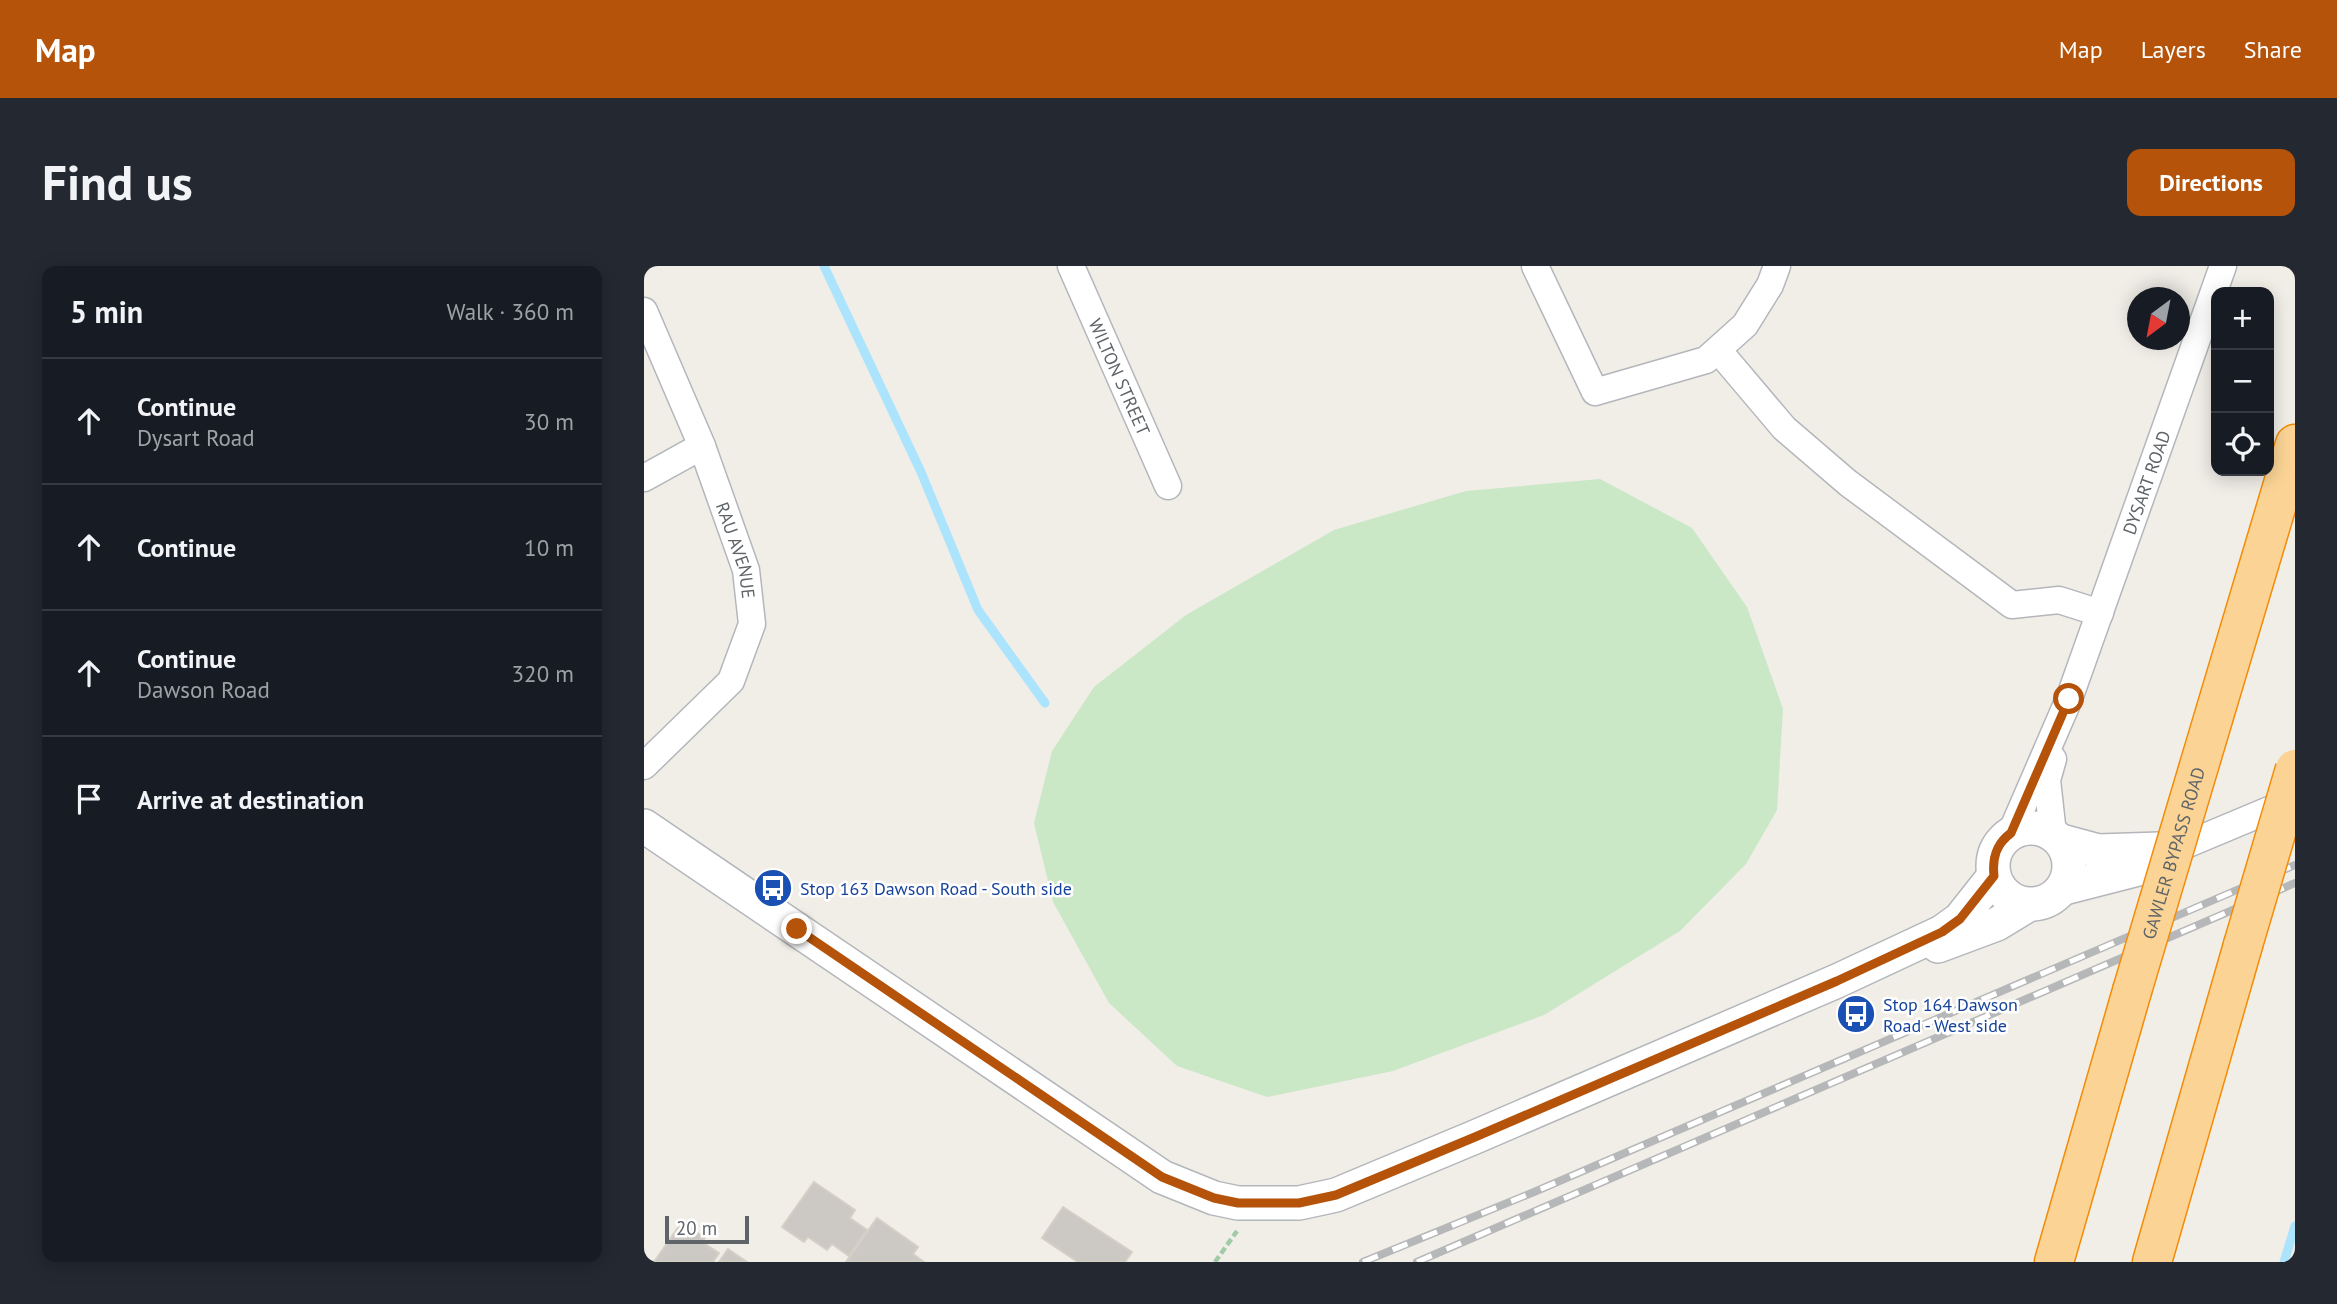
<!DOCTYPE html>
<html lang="en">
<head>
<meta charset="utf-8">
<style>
	:root { --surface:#171b24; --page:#242831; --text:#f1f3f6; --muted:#9ea1a6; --line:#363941; --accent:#b45309 }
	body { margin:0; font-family:"PT Sans",sans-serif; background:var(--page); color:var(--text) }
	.controls { position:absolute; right:21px; top:21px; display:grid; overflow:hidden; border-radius:14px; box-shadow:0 4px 18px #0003 }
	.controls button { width:63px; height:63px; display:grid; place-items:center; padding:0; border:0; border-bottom:2px solid var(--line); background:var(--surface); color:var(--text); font:35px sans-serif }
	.compass { position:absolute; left:1483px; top:21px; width:63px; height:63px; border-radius:50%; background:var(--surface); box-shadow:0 4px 18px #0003; rotate:212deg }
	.scale { position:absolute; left:21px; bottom:18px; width:84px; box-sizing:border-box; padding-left:7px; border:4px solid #5f6468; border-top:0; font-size:19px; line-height:24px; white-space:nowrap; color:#5f6468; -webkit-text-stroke:5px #fff; paint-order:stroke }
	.stop { position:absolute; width:21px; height:21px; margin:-16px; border:5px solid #b45309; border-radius:50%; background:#fff }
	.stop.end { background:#b45309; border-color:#fff; box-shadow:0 2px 7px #0008 }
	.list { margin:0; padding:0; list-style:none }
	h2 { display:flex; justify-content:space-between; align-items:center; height:91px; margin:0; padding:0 28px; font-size:30px }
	h2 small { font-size:23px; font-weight:400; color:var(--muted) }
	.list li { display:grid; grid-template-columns:46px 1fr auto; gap:21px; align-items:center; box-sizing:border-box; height:126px; padding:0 28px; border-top:2px solid var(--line) }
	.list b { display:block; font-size:26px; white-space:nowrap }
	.list p { margin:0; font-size:23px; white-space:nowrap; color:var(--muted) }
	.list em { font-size:23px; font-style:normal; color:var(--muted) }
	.icon { flex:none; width:38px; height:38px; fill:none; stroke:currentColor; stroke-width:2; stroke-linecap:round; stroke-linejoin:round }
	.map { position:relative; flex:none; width:1651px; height:996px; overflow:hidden; border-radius:14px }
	header { display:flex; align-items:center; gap:42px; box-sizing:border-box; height:98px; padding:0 35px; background:var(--accent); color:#fff }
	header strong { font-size:33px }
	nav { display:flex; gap:38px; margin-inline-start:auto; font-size:24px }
	.intro { display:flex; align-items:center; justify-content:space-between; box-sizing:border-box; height:168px; padding:0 42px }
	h1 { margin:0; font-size:49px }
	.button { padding:18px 32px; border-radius:14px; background:var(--accent); color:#fff; font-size:24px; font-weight:700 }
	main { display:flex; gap:42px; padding:0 42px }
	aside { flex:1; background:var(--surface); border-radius:14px; box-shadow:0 4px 18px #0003 }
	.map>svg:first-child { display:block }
</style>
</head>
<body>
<header>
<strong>Map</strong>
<nav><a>Map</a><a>Layers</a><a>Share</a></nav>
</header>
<div class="intro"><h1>Find us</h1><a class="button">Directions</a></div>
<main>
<aside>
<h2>5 min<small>Walk · 360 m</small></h2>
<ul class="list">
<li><svg class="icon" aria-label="ahead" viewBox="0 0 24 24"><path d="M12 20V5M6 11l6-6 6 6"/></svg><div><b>Continue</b><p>Dysart Road</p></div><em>30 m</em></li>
<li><svg class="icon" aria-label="ahead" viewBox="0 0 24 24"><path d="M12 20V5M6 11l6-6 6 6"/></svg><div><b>Continue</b></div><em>10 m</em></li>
<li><svg class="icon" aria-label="ahead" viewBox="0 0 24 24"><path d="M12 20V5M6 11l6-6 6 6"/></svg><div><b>Continue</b><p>Dawson Road</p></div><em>320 m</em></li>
<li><svg class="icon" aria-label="arrive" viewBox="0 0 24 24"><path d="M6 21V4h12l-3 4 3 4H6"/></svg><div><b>Arrive at destination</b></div></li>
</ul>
</aside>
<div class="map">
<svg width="1651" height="996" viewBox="0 0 1651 996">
	<rect width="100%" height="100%" fill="#f1eee8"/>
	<!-- green -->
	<polygon fill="#cae7c6" points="956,213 1048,262 1103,341 1139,443 1133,544 1102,598 1036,665 900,749 749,805 623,831 533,800 465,737 409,636 390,557 408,485 450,421 542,349 690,264 822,225"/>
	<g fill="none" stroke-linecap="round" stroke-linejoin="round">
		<!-- stream -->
		<g stroke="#ace4fd" stroke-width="9">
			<polyline points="180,0 277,206 334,344 401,437"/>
			<polyline points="1640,996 1651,960"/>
		</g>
	</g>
	<!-- building -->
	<g fill="#ccc9c5" stroke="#d6cfc6" stroke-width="2">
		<polygon points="170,916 211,944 206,952 223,964 205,990 188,978 183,984 164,971 160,976 138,961"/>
		<polygon points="419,941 488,986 481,996 434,996 398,972"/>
		<polygon points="233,952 274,981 269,988 280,996 202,996"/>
		<polygon points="38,956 61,972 58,976 75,987 69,996 10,996"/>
		<polygon points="84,983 103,996 75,996"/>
	</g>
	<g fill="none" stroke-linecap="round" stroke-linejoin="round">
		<!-- minor casing -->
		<g stroke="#b3b6ba" stroke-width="29">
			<g id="minor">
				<path id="s1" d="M427 0 524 220"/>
				<polyline points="891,0 951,126 1062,94 1101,59 1126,19 1133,0"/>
				<path id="s2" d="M0 45 58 180 102 304 108 358 87 415 0 500"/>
				<polyline points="1074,84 1140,162 1204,217 1368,339 1415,334 1456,347"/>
				<polyline points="0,212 58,180"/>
				<path id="s3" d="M1367 567 1425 433 1579 0"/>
				<polyline points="1409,568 1403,514 1409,493"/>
				<polyline points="1532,583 1649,534"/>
			</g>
		</g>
		<!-- tertiary casing -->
		<g stroke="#b3b6ba" stroke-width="36">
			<g id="tertiary">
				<polyline points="0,560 518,911 570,932 594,937 655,937 692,929 831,871 1193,715 1298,666 1316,653 1350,610"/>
				<circle cx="1387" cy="600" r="38"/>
				<polyline points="1417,575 1454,585 1516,583"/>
				<polyline points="1420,622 1494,603 1532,583"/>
				<polyline points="1294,680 1353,658 1384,639"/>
			</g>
		</g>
		<!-- motorway casing -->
		<g stroke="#f48b05" stroke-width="41">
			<g id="motorway">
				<polyline points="1555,500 1651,178"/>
				<polyline points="1410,996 1488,725"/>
				<polyline points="1508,996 1599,679"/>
			</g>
		</g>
		<!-- path -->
		<polyline stroke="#a0cba6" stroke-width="4.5" stroke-dasharray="7 3.5" stroke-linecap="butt" points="571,996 593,965"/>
		<!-- minor -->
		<use href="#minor" stroke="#fff" stroke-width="26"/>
		<!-- tertiary -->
		<use href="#tertiary" stroke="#fff" stroke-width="33"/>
		<!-- motorway -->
		<use href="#motorway" stroke="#fbd495" stroke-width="38"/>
		<!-- rail casing -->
		<g stroke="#b6b7b8" stroke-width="8">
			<g id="rail">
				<polyline points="719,996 890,926 1651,599"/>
				<polyline points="773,996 1651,617"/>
			</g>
		</g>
		<!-- rail -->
		<use href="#rail" stroke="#fff" stroke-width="5" stroke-dasharray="16" stroke-linecap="butt"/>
		<!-- motorway-bridge casing -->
		<g stroke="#f48b05" stroke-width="41" stroke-linecap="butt">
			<g id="motorway-bridge">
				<polyline points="1599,679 1651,503"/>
				<path id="s4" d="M1488 725 1555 500"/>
			</g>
		</g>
		<!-- motorway-bridge -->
		<use href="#motorway-bridge" stroke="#fbd495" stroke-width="38"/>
	</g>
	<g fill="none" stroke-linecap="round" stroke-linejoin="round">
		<!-- route -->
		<path stroke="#b45309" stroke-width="9" d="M153 663 518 911 570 932 594 937H655L692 929 831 871 1193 715 1298 666 1316 653 1350 610C1348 592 1352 578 1367 567L1425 433"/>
	</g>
	<!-- icons -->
	<defs>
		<g id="bus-disc" transform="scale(2.0125)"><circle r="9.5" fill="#1a4fb4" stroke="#fff"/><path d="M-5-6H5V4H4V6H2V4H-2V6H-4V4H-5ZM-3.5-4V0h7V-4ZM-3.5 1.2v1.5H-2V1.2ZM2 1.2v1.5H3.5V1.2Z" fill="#fff"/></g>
	</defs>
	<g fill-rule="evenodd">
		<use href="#bus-disc" x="129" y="622"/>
		<use href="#bus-disc" x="1212" y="748"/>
	</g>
	<g text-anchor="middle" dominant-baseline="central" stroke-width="5" stroke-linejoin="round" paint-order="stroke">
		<!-- street labels -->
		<g font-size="18" fill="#5f6468" stroke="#fff">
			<text stroke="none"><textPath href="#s1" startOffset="121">WILTON STREET</textPath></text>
			<text stroke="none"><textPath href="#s3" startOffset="376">DYSART ROAD</textPath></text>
			<text stroke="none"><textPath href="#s2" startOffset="257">RAU AVENUE</textPath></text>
			<text stroke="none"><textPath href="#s4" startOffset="144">GAWLER BYPASS ROAD</textPath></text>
		</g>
		<!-- transit labels -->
		<g font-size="18" fill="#164399" stroke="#fff" text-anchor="start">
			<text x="156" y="622">Stop 163 Dawson Road - South side</text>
			<text x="1239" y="738">Stop 164 Dawson<tspan x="1239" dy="21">Road - West side</tspan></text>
		</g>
	</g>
</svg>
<div class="controls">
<button>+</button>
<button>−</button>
<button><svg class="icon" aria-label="locate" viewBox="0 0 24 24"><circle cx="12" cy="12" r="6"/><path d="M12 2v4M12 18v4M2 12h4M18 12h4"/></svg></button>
</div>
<svg class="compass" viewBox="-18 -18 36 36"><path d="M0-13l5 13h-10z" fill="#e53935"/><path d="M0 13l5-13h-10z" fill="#9ea1a6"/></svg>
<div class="scale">20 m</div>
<div class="stop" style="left:1425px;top:433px"></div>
<div class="stop end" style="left:153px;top:663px"></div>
</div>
</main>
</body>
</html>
